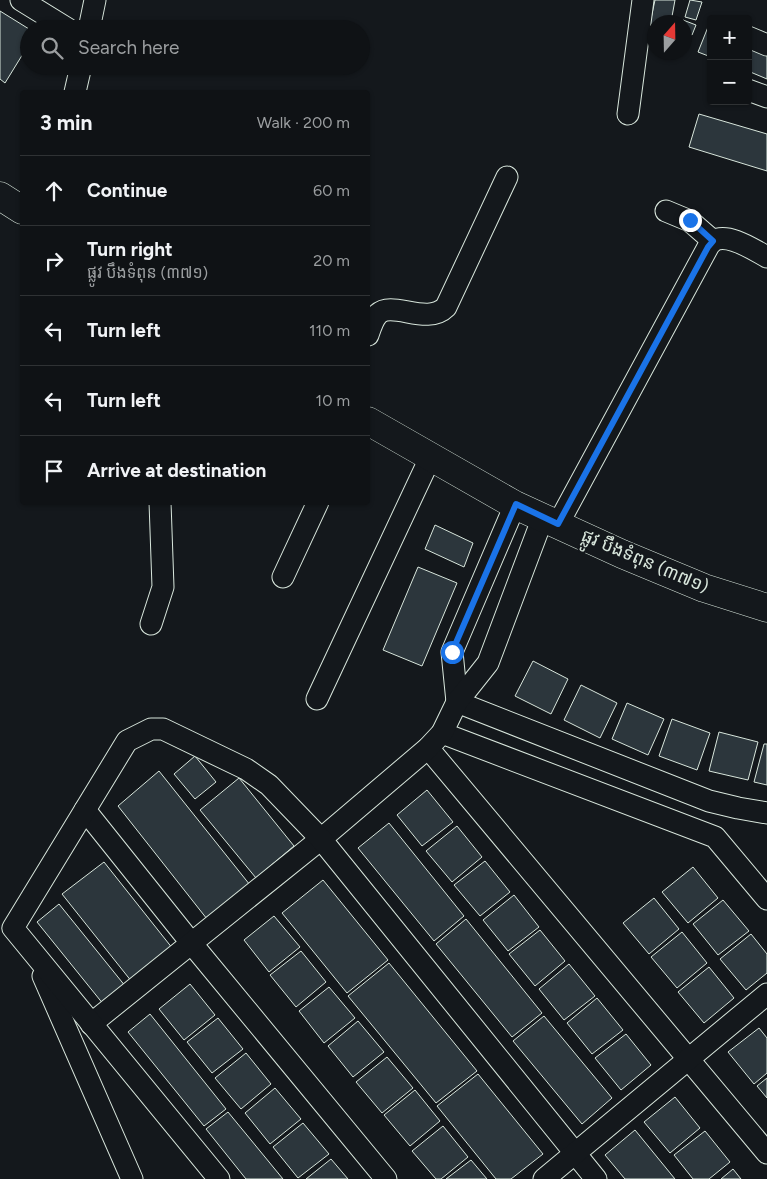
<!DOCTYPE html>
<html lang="en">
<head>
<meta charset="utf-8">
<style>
	:root { --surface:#0f1215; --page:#1d2022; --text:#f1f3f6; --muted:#9b9ea0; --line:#2f3234 }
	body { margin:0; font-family:Figtree,"Noto Sans Khmer",sans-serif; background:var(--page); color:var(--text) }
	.controls { position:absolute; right:15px; top:15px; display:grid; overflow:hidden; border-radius:5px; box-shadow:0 1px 4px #0004 }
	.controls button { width:45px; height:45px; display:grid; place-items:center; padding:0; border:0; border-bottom:1px solid var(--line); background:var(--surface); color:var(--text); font:25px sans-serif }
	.compass { position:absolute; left:647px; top:15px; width:45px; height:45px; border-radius:50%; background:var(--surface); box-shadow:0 1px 4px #0004; rotate:20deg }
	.stop { position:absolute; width:15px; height:15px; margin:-11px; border:4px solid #1a73e8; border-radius:50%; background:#fff }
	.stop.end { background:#1a73e8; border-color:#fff; box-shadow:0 1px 5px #0008 }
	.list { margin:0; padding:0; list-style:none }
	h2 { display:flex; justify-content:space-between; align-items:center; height:65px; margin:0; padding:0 20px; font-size:21px }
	h2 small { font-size:16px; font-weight:400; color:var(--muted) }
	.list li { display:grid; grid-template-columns:32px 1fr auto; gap:15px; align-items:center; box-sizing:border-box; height:70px; padding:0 20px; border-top:1px solid var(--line) }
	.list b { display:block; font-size:19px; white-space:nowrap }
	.list p { margin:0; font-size:16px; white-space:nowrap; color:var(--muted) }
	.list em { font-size:16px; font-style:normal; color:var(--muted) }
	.icon { flex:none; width:28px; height:28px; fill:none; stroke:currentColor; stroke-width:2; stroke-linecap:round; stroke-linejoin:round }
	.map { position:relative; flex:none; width:767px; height:1179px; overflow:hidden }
	.search { position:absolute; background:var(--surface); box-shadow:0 1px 4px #0004; left:20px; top:20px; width:350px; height:55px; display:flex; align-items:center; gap:12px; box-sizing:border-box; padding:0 18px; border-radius:28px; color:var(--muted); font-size:19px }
	.panel { position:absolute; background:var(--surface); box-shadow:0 1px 4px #0004; left:20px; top:90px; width:350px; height:415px; border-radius:5px }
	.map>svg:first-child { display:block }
</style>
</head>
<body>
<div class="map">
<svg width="767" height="1179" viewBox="0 0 767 1179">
	<rect width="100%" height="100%" fill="#14181c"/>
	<!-- building -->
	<g fill="#2c363c" stroke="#d8e6dc">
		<polygon points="655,0 675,0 671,22 654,22 654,29 649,28"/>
		<polygon points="690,0 702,2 696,20 685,17"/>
		<polygon points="0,11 29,29 29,44 5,83 0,79"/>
		<polygon points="683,20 696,25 692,35 684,33 684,22 682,22"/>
		<polygon points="708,27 711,28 711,57 698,52"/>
		<polygon points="748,43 767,50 767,79 748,71"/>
		<polygon points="699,114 767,134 767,171 689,147"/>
		<polygon points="435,525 473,543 464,567 425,549"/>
		<polygon points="418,567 457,583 422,666 383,650"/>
		<polygon points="533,661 568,679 551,714 515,696"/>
		<polygon points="581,685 617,703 600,738 564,720"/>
		<polygon points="627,703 664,719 648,755 612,739"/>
		<polygon points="672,719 710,733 697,770 659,756"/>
		<polygon points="719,732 758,742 748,780 709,771"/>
		<polygon points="764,744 767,744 767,785 754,782"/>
		<polygon points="195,756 216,782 195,799 174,774"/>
		<polygon points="159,771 250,885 207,919 118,806"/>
		<polygon points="239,778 294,846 256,878 200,810"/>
		<polygon points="427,790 453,822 422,846 397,815"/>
		<polygon points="389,823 464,916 434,941 358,848"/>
		<polygon points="457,826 482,857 452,882 426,851"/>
		<polygon points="485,861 510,892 480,916 454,885"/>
		<polygon points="104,862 173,949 132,982 62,894"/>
		<polygon points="693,867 718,898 688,923 662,892"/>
		<polygon points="323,880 388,960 347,993 282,913"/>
		<polygon points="514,895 539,927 508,951 483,920"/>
		<polygon points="654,898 679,929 649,954 623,923"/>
		<polygon points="723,900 749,931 718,955 693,924"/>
		<polygon points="59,904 126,987 104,1005 37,922"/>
		<polygon points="274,916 300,947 269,972 244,940"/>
		<polygon points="466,919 542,1013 512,1037 436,944"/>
		<polygon points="540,930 565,961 535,986 509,954"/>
		<polygon points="682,932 707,963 677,988 651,957"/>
		<polygon points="751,934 767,954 767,973 746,990 720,959"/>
		<polygon points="301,951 326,982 296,1007 270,975"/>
		<polygon points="389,963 477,1071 436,1103 348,996"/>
		<polygon points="569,964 595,996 564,1020 539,989"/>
		<polygon points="709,967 734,998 704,1023 678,992"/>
		<polygon points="190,984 215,1015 184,1040 159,1009"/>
		<polygon points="329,987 355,1018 324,1043 299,1011"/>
		<polygon points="597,998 623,1030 592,1054 567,1023"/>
		<polygon points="150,1014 226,1109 204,1126 128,1032"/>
		<polygon points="544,1016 612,1098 582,1124 513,1041"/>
		<polygon points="218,1018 243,1049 212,1073 187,1042"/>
		<polygon points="358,1021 384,1052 353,1077 328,1046"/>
		<polygon points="759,1028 767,1038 767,1073 754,1084 728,1052"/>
		<polygon points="626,1034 651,1065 621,1090 595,1058"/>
		<polygon points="246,1053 271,1084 241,1109 215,1078"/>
		<polygon points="387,1057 413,1088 382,1113 356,1082"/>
		<polygon points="478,1074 543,1154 511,1179 496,1179 437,1106"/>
		<polygon points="767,1078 767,1098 757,1086"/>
		<polygon points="275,1088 301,1119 270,1144 245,1113"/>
		<polygon points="415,1090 440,1121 410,1146 384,1115"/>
		<polygon points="675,1097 700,1128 670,1153 644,1122"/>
		<polygon points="228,1112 283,1179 246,1179 206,1129"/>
		<polygon points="303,1123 329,1154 298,1178 273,1147"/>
		<polygon points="443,1126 468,1157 441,1179 436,1179 412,1151"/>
		<polygon points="635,1130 675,1179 625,1179 605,1155"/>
		<polygon points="705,1131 730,1162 709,1179 693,1179 674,1155"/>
		<polygon points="331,1159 348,1179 306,1179"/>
		<polygon points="471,1160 487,1179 446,1179"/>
		<polygon points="733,1169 741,1179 721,1179"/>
	</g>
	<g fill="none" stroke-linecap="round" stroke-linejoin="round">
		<!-- minor casing -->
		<g stroke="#d8e6dc" stroke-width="23">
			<g id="minor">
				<polyline points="21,0 68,29"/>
				<polyline points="89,29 95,0"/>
				<polyline points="748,37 767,45"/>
				<polyline points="748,90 767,97"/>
				<polyline points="75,92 81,66"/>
				<polyline points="628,114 643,0"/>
				<polyline points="666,211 690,221 713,241"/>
				<path d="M368 335C370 329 373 319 378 314 392 300 427 326 446 307L507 177"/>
				<path d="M558 524 708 247C708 246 713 241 713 241 728 232 754 250 767 257"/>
				<polyline points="283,577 318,502"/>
				<polyline points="151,624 163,587 160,502"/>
				<polyline points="317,699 430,458"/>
				<polyline points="457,702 709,801 738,808 767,813"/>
				<polyline points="457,702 452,652 515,505"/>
				<polyline points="442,733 715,837 767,899"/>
				<polyline points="428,748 767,1153"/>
				<polyline points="85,810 192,944 386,1179"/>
				<polyline points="43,976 132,1179"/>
				<polyline points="91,1024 321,839 428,748 442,733 457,702 488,663 543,517"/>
				<polyline points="219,1179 13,928 127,741 151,729 163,729 246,769 269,785 321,839 596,1179"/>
				<polyline points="544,1179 767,994"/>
			</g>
		</g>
		<!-- major casing -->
		<g stroke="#d8e6dc" stroke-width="29">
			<g id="major">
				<polyline points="0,196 22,210"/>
				<polyline points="368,421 515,505 622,554 704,588 767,608"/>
			</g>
		</g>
		<!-- minor -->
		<use href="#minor" stroke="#14181c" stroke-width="21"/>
		<!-- major -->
		<use href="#major" stroke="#14181c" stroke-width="28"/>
	</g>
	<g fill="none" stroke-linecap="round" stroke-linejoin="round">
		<!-- route -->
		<polyline stroke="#1a73e8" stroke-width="6" points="452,652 516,504 558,524 708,247 713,241 690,220"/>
	</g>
	<g text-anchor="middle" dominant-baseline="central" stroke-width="4" stroke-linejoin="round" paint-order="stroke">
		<!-- street labels -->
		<g font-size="18" fill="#d8e6dc" stroke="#14181c">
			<text transform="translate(645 561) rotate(23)">ផ្លូវ បឹងទំពុន (៣៧១)</text>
		</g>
	</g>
</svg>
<div class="controls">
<button>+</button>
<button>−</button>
</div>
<svg class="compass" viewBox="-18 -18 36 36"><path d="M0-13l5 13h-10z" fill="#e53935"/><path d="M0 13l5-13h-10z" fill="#9b9ea0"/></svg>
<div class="stop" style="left:452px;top:652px"></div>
<div class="stop end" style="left:690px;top:220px"></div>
<div class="search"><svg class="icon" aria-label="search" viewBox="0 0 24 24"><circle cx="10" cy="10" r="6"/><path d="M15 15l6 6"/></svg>Search here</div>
<section class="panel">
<h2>3 min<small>Walk · 200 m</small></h2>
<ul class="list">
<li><svg class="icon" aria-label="ahead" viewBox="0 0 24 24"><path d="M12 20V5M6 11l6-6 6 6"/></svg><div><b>Continue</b></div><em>60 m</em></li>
<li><svg class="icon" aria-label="right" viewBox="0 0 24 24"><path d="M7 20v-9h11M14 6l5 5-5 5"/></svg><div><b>Turn right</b><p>ផ្លូវ បឹងទំពុន (៣៧១)</p></div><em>20 m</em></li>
<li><svg class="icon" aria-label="left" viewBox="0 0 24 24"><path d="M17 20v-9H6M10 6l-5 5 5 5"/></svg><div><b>Turn left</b></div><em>110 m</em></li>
<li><svg class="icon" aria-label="left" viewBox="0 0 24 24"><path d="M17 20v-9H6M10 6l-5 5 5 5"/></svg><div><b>Turn left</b></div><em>10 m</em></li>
<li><svg class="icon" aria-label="arrive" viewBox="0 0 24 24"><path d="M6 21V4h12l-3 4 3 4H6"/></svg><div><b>Arrive at destination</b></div></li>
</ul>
</section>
</div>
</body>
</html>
